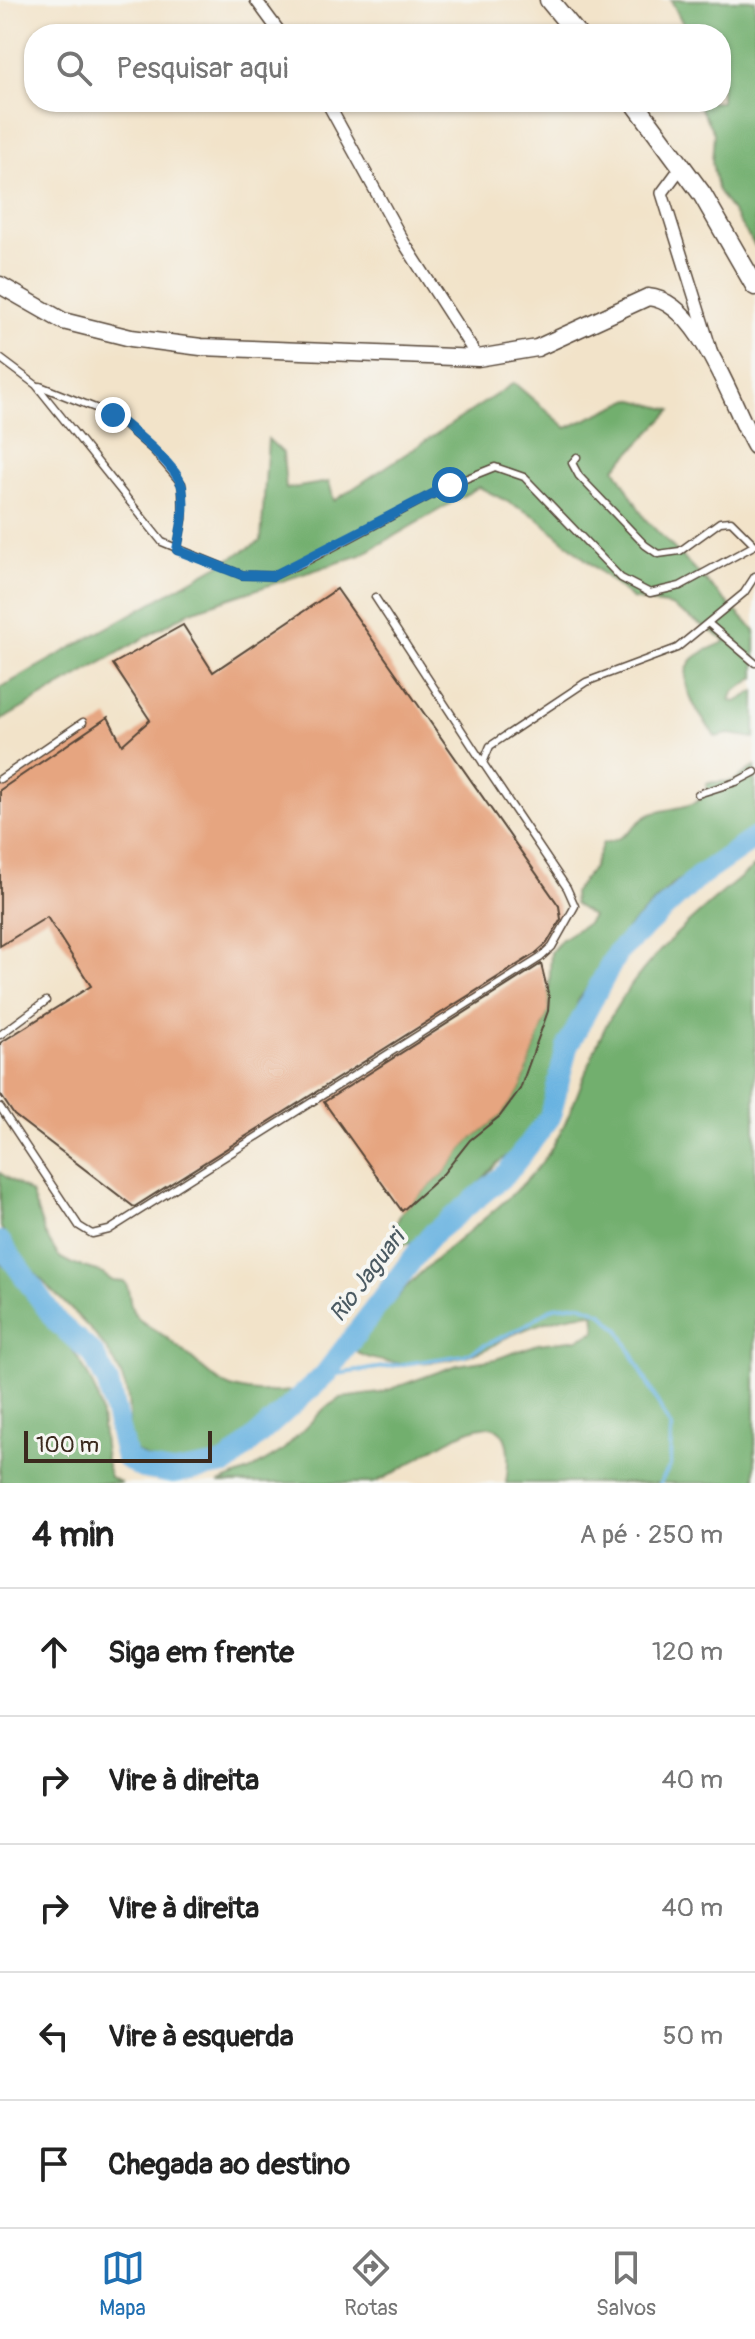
<!DOCTYPE html>
<html lang="pt">
<head>
<meta charset="utf-8">
<style>
	:root { --surface:#fff; --page:#f6f6f6; --text:#222; --muted:#767676; --line:#e0e0e0; --accent:#1f6fb2 }
	body { margin:0; font-family:Pangolin,sans-serif; background:var(--page); color:var(--text) }
	.scale { position:absolute; left:24px; bottom:20px; width:188px; box-sizing:border-box; padding-left:8px; border:4px solid #3b2a1e; border-top:0; font-size:22px; line-height:28px; white-space:nowrap; color:#3b2a1e; -webkit-text-stroke:6px #f6f6f2; paint-order:stroke }
	.stop { position:absolute; width:24px; height:24px; margin:-18px; border:6px solid #1f6fb2; border-radius:50%; background:#fff }
	.stop.end { background:#1f6fb2; border-color:#fff; box-shadow:0 2px 8px #0008 }
	.list { margin:0; padding:0; list-style:none }
	h2 { display:flex; justify-content:space-between; align-items:center; height:104px; margin:0; padding:0 32px; font-size:34px }
	h2 small { font-size:26px; font-weight:400; color:var(--muted) }
	.list li { display:grid; grid-template-columns:52px 1fr auto; gap:24px; align-items:center; box-sizing:border-box; height:128px; padding:0 32px; border-top:2px solid var(--line) }
	.list b { display:block; font-size:30px; white-space:nowrap }
	.list em { font-size:26px; font-style:normal; color:var(--muted) }
	.icon { flex:none; width:44px; height:44px; fill:none; stroke:currentColor; stroke-width:2; stroke-linecap:round; stroke-linejoin:round }
	.map { position:relative; flex:none; width:755px; height:1483px; overflow:hidden }
	.search { position:absolute; background:var(--surface); box-shadow:0 2px 6px #0004; left:24px; right:24px; top:24px; height:88px; display:flex; align-items:center; gap:20px; box-sizing:border-box; padding:0 28px; border-radius:32px; color:var(--muted); font-size:30px }
	.sheet { height:744px; background:var(--surface) }
	nav { display:flex; justify-content:space-around; align-items:center; box-sizing:border-box; height:112px; border-top:2px solid var(--line); background:var(--surface); font-size:22px; color:var(--muted) }
	nav a { display:grid; justify-items:center; gap:4px }
	nav .on { color:var(--accent) }
	.map>svg:first-child { display:block }
</style>
</head>
<body>
<div class="map">
<svg width="755" height="1483" viewBox="0 0 755 1483">
	<rect width="100%" height="100%" fill="#f6f6f2"/>
	<filter id="ink" filterUnits="userSpaceOnUse"><feTurbulence type="fractalNoise" baseFrequency=".0125" numOctaves="2"/><feDisplacementMap in="SourceGraphic" scale="16" xChannelSelector="R" yChannelSelector="G"/><feConvolveMatrix kernelMatrix="1 2 1 2 8 2 1 2 1" color-interpolation-filters="sRGB"/></filter>
	<filter id="wash" filterUnits="userSpaceOnUse"><feTurbulence type="fractalNoise" baseFrequency=".006" numOctaves="4" result="noise"/><feDisplacementMap in="SourceGraphic" scale="32" xChannelSelector="R" yChannelSelector="G"/><feGaussianBlur stdDeviation="1.8" result="paint"/><feColorMatrix in="noise" values="0 0 0 0 0 0 0 0 0 0 0 0 0 0 0 0 0 1.4 0 .05"/><feComposite in="paint" operator="in"/></filter>
	<g filter="url(#wash)">
		<rect width="100%" height="100%" fill="#f2e3c9"/>
		<!-- forest -->
		<g fill="#72af6e" stroke="#566c46" stroke-width="2">
			<polygon points="671,0 755,0 755,246 717,189 712,162 714,133 697,102 721,102 721,34 688,34"/>
			<path d="M514 383 567 428 631 399 672 410 615 468 645 519 755 631V678L733 692 730 701 736 702 755 691V738L729 734 716 737C702 719 672 681 693 659 702 650 716 647 726 641L671 606 632 599 535 516 479 487 361 555 191 611 0 721V688L261 541 268 439 283 453 286 489 329 482 334 501Z"/>
			<path d="M755 766V832L673 884 628 928 578 1001 562 1080 547 1128 497 1163 434 1233 416 1242 401 1245 394 1240 392 1233 402 1211 443 1174 470 1140 500 1116 520 1089 548 1011 551 952 562 939 587 923 592 916 574 904 573 893 593 868 603 843C633 838 631 823 651 814 669 806 707 811 707 783L733 781Z"/>
			<path d="M755 866V1483H506C525 1362 414 1472 372 1483 360 1483 343 1483 329 1483 292 1483 255 1483 218 1483L249 1471 282 1451 325 1408 341 1398 380 1393 457 1365 496 1359 538 1344 578 1339 596 1331 594 1313C563 1314 533 1325 505 1338 498 1341 492 1348 484 1350 447 1364 386 1371 352 1350 376 1322 398 1293 425 1269 463 1233 509 1204 542 1162 571 1124 581 1078 601 1036 633 965 696 914 755 866Z"/>
			<path d="M0 1173 31 1193 45 1234 59 1257 72 1264 98 1271 113 1281 125 1282C131 1292 128 1302 133 1311 139 1323 157 1330 167 1338 218 1378 217 1398 292 1391 289 1398 288 1409 284 1415 260 1451 203 1473 163 1464 149 1460 136 1452 124 1444 155 1348 37 1299 1 1228 0 1215 0 1188 0 1173Z"/>
			<path d="M0 1262C29 1288 92 1367 99 1404 104 1428 102 1452 110 1477L122 1483H0Z"/>
		</g>
		<g fill="none" stroke-linecap="round" stroke-linejoin="round">
			<!-- stream -->
			<polyline stroke="#69b3e1" stroke-width="4" points="324,1376 464,1355 521,1328 554,1307 579,1304 602,1313 620,1331 671,1428 670,1466 660,1483"/>
			<!-- river -->
			<polyline stroke="#69b3e1" stroke-width="22" points="0,1242 57,1322 93,1354 108,1383 126,1458 142,1468 173,1473 226,1464 324,1376 430,1236 507,1173 550,1117 567,1047 617,953 698,877 755,838"/>
		</g>
		<g id="blocks">
			<!-- building -->
			<g fill="#e6a580">
				<polygon points="337,589 559,906 561,919 547,943 536,953 134,1207 14,1115 0,1094 0,1043 91,986 47,917 0,946 0,790 108,717 122,745 150,720 113,664 183,625 213,672"/>
				<polygon points="541,964 549,997 548,1011 520,1089 500,1116 470,1140 443,1174 402,1211 324,1102"/>
			</g>
		</g>
	</g>
	<g filter="url(#ink)">
		<use href="#blocks" fill-opacity="0" stroke="#564638" stroke-width="2"/>
		<g fill="none" stroke-linecap="round" stroke-linejoin="round">
			<!-- lane casing -->
			<g stroke="#564638" stroke-width="9">
				<g id="lane">
					<polyline points="0,358 36,385 162,542 242,575 273,576 305,562 450,485 495,467 524,477 621,578 650,593 680,586 755,545"/>
					<polyline points="40,386 113,415 153,450 182,484 183,519 177,550"/>
					<polyline points="577,457 572,463 579,476 645,545 658,554 680,551 720,522 731,521 755,545"/>
					<polyline points="375,597 483,763 490,746 586,682 677,648 744,593 755,576"/>
					<polyline points="708,623 755,663"/>
					<polyline points="0,779 83,722"/>
					<polyline points="698,794 736,782 755,772"/>
					<polyline points="0,1035 46,1001"/>
					<polyline points="0,1107 79,1226 92,1234 109,1230 540,958 552,947 575,906 567,888 483,763"/>
				</g>
			</g>
			<!-- street casing -->
			<g stroke="#564638" stroke-width="14">
				<g id="street">
					<polyline points="256,0 281,34"/>
					<polyline points="327,102 404,243 478,358"/>
					<polyline points="682,166 662,193 711,350"/>
				</g>
			</g>
			<!-- secondary casing -->
			<g stroke="#564638" stroke-width="19">
				<path id="secondary" d="M0 285 63 321 131 338 201 347 478 358 537 348 648 297C700 301 732 406 755 446"/>
			</g>
			<!-- primary casing -->
			<g stroke="#564638" stroke-width="21">
				<g id="primary">
					<polyline points="549,0 577,34"/>
					<polyline points="634,102 702,194 755,286"/>
				</g>
			</g>
			<!-- lane -->
			<use href="#lane" stroke="#fff" stroke-width="6"/>
			<!-- street -->
			<use href="#street" stroke="#fff" stroke-width="11"/>
			<!-- secondary -->
			<use href="#secondary" stroke="#fff" stroke-width="16"/>
			<!-- primary -->
			<use href="#primary" stroke="#fff" stroke-width="18"/>
		</g>
	</g>
	<g fill="none" stroke-linecap="round" stroke-linejoin="round" filter="url(#ink)">
		<!-- route -->
		<path stroke="#1f6fb2" stroke-width="10" d="M113 415C130 429 178 466 182 487 186 508 181 529 177 550L242 575 273 576 450 485"/>
	</g>
	<g text-anchor="middle" dominant-baseline="central" stroke-width="8" stroke-linejoin="round" paint-order="stroke">
		<!-- water labels -->
		<g font-size="24" font-style="italic" fill="#4b5a62" stroke="#f6f6f2">
			<text transform="translate(367 1276) rotate(-53)">Rio Jaguari</text>
		</g>
	</g>
</svg>
<div class="scale">100 m</div>
<div class="stop" style="left:450px;top:485px"></div>
<div class="stop end" style="left:113px;top:415px"></div>
<div class="search"><svg class="icon" aria-label="search" viewBox="0 0 24 24"><circle cx="10" cy="10" r="6"/><path d="M15 15l6 6"/></svg>Pesquisar aqui</div>
</div>
<section class="sheet">
<h2>4 min<small>A pé · 250 m</small></h2>
<ul class="list">
<li><svg class="icon" aria-label="ahead" viewBox="0 0 24 24"><path d="M12 20V5M6 11l6-6 6 6"/></svg><div><b>Siga em frente</b></div><em>120 m</em></li>
<li><svg class="icon" aria-label="right" viewBox="0 0 24 24"><path d="M7 20v-9h11M14 6l5 5-5 5"/></svg><div><b>Vire à direita</b></div><em>40 m</em></li>
<li><svg class="icon" aria-label="right" viewBox="0 0 24 24"><path d="M7 20v-9h11M14 6l5 5-5 5"/></svg><div><b>Vire à direita</b></div><em>40 m</em></li>
<li><svg class="icon" aria-label="left" viewBox="0 0 24 24"><path d="M17 20v-9H6M10 6l-5 5 5 5"/></svg><div><b>Vire à esquerda</b></div><em>50 m</em></li>
<li><svg class="icon" aria-label="arrive" viewBox="0 0 24 24"><path d="M6 21V4h12l-3 4 3 4H6"/></svg><div><b>Chegada ao destino</b></div></li>
</ul>
</section>
<nav>
<a class="on"><svg class="icon" aria-label="map" viewBox="0 0 24 24"><path d="M3 6l6-2 6 2 6-2v14l-6 2-6-2-6 2zM9 4v14M15 6v14"/></svg>Mapa</a>
<a><svg class="icon" aria-label="directions" viewBox="0 0 24 24"><path d="M12 3l9 9-9 9-9-9zM9 14v-3h6M13 9l2 2-2 2"/></svg>Rotas</a>
<a><svg class="icon" aria-label="saved" viewBox="0 0 24 24"><path d="M7 4h10v16l-5-4-5 4z"/></svg>Salvos</a>
</nav>
</body>
</html>
